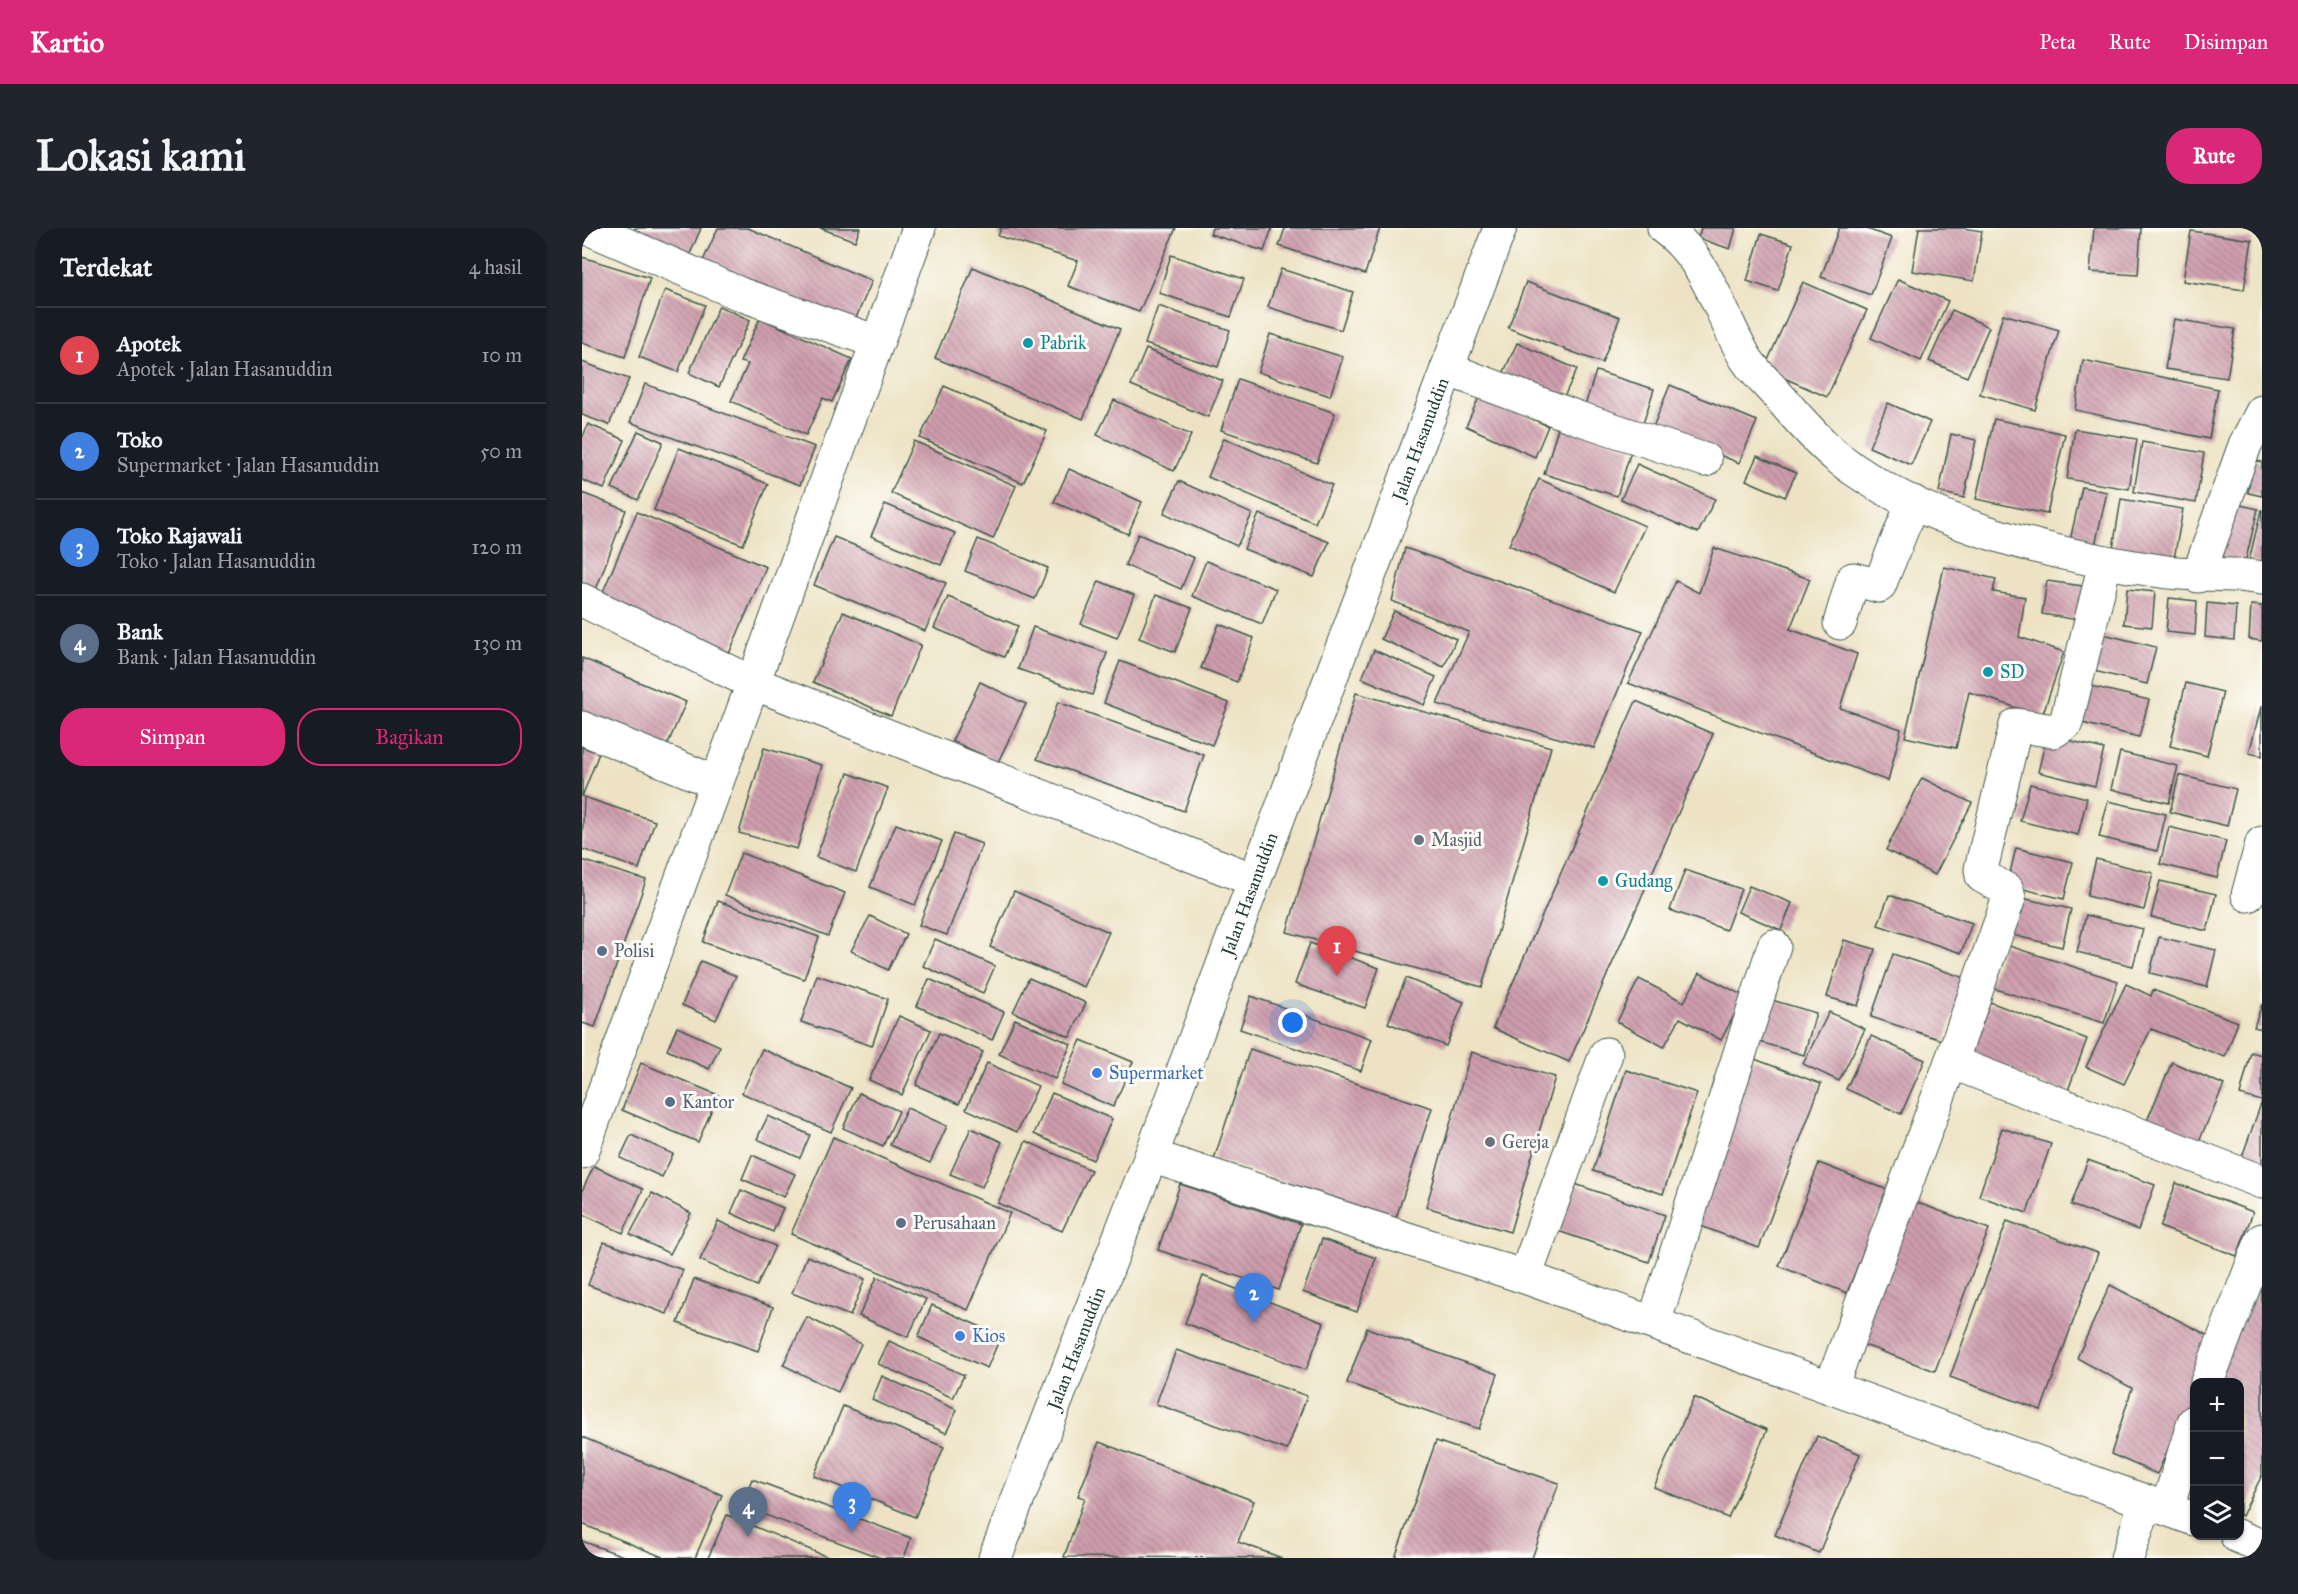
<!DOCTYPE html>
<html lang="id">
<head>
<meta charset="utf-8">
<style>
	:root { --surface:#171b24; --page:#20242c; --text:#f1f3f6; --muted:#9ea1a6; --line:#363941; --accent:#db2777 }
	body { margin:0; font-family:"IM FELL Great Primer",serif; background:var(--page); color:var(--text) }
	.controls { position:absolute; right:18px; bottom:18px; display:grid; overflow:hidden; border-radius:12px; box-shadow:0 2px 4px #0004 }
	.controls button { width:54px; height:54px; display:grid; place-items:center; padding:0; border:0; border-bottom:2px solid var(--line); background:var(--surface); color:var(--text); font:30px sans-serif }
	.you { position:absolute; left:711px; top:795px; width:21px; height:21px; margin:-15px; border:4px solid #fff; border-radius:50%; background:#1a73e8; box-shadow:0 0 0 9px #1a73e833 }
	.badge { display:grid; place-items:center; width:39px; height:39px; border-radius:50%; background:var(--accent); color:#fff; font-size:20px; font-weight:700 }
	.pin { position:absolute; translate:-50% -50px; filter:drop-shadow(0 2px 3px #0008) }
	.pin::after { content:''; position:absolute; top:32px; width:21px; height:18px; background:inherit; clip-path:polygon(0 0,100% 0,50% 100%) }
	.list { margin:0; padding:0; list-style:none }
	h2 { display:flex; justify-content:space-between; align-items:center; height:78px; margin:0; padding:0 24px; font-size:26px }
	h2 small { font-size:20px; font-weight:400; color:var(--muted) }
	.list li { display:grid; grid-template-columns:39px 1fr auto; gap:18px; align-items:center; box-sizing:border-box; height:96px; padding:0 24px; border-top:2px solid var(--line) }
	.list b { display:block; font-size:22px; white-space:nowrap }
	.list p { margin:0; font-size:20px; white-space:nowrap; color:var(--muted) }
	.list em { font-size:20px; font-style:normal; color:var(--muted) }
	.actions { display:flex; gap:12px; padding:18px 24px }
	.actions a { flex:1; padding:14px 0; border:2px solid var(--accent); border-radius:24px; text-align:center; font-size:21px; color:var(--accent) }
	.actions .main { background:var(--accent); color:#fff }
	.icon { flex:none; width:33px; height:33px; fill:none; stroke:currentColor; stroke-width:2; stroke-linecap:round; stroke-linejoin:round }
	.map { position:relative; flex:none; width:1680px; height:1330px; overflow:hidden; border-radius:24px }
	header { display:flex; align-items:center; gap:36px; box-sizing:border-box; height:84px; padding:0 30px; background:var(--accent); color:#fff }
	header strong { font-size:28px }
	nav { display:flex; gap:33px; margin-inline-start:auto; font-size:21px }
	.intro { display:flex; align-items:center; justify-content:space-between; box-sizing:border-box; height:144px; padding:0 36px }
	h1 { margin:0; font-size:42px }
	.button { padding:15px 27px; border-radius:24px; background:var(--accent); color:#fff; font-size:21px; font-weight:700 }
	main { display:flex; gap:36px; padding:0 36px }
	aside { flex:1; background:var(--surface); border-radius:24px; box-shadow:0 2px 4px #0004 }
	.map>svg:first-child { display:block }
</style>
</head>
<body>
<header>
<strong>Kartio</strong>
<nav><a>Peta</a><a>Rute</a><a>Disimpan</a></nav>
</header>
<div class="intro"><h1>Lokasi kami</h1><a class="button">Rute</a></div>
<main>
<aside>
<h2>Terdekat<small>4 hasil</small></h2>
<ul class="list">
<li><span class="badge" style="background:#e0444e">1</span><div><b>Apotek</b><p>Apotek · Jalan Hasanuddin</p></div><em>10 m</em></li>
<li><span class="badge" style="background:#3f7fe0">2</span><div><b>Toko</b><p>Supermarket · Jalan Hasanuddin</p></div><em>50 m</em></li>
<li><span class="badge" style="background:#3f7fe0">3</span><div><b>Toko Rajawali</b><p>Toko · Jalan Hasanuddin</p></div><em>120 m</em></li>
<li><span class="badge" style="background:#5c6f8a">4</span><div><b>Bank</b><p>Bank · Jalan Hasanuddin</p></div><em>130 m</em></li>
</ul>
<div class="actions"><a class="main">Simpan</a><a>Bagikan</a></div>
</aside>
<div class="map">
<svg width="1680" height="1330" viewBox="0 0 1680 1330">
	<defs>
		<pattern id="building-back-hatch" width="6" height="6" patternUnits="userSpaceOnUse" patternTransform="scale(1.5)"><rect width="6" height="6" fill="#cf9eae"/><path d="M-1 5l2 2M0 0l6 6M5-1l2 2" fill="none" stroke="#a7828e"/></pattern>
	</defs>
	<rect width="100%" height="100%" fill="#fdfcf7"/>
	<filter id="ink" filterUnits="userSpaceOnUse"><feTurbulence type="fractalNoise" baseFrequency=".0167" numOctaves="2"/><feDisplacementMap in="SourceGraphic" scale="12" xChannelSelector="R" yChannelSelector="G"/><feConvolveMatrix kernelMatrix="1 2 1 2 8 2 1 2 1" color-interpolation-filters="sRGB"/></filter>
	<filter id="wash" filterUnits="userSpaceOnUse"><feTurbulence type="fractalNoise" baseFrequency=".008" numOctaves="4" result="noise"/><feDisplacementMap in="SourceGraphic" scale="24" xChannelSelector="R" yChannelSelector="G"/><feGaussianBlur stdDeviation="1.35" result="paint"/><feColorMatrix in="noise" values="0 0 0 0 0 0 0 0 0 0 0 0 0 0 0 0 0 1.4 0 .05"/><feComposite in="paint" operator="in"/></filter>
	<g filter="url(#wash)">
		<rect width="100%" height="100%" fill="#ede3c4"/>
		<g id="blocks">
			<!-- building -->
			<g fill="url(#building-back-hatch)">
				<polygon points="53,0 119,0 103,38 47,15"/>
				<polygon points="136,0 166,0 290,53 270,99 120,35"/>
				<polygon points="238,0 278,0 273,13"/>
				<polygon points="419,0 594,0 557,84 486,58 496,33 416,8"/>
				<polygon points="630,0 690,0 682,23 628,6"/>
				<polygon points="703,0 798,0 783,46 697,18"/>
				<polygon points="1119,0 1154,0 1148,21 1116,10"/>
				<polygon points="1257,0 1282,0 1310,10 1289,67 1239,49"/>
				<polygon points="1337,0 1381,0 1400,3 1392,53 1330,43"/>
				<polygon points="1512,0 1559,0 1556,47 1508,44"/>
				<polygon points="1609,3 1670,12 1662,62 1601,53"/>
				<polygon points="1179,6 1211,16 1196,63 1165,53"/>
				<polygon points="589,27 662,51 649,89 577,65"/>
				<polygon points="0,29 68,50 43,129 0,115"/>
				<polygon points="391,39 538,101 501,191 353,130"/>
				<polygon points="699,41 771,64 759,102 686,79"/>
				<polygon points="1316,51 1366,73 1339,133 1289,110"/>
				<polygon points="944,54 1038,89 1020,135 926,100"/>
				<polygon points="1221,54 1285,82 1245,169 1182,141"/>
				<polygon points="83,62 123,77 96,144 57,129"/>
				<polygon points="137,78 168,92 137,159 107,145"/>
				<polygon points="576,78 648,102 636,139 563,116"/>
				<polygon points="1370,82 1407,99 1385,149 1347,133"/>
				<polygon points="1421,86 1477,102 1453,182 1398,166"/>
				<polygon points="178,90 270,131 250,174 241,170 224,207 149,173 166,136 158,134"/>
				<polygon points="1592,91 1653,101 1645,150 1583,141"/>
				<polygon points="688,106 761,129 748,168 676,144"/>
				<polygon points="935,115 995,141 980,173 921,146"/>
				<polygon points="564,121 641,153 626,189 549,157"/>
				<polygon points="1501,132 1636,161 1627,211 1493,182"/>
				<polygon points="0,134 47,151 27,197 0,187"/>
				<polygon points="1014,143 1072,161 1059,202 1001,184"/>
				<polygon points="656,151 753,185 735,235 639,202"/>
				<polygon points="63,156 233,219 218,257 48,194"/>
				<polygon points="1088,157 1175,193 1157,235 1071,199"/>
				<polygon points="362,158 465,203 441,255 338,210"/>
				<polygon points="898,167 966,198 953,229 884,198"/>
				<polygon points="532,172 609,207 592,243 515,207"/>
				<polygon points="1306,175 1348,194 1329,237 1287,219"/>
				<polygon points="1412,191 1483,206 1465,286 1394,271"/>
				<polygon points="6,196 43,212 22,261 0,252 0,211"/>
				<polygon points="977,197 1050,220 1035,268 962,246"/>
				<polygon points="1493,201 1555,211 1547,261 1485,251"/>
				<polygon points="56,203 81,214 56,272 30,260"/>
				<polygon points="1369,206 1394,212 1382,270 1357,264"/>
				<polygon points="642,210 750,257 733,295 626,249"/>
				<polygon points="332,213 434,258 411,311 309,265"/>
				<polygon points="1560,214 1622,225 1614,275 1552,264"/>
				<polygon points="97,220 186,256 161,317 72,282"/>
				<polygon points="1175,228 1214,245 1203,269 1164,252"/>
				<polygon points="1671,232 1680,234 1680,268 1666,265"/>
				<polygon points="1055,236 1133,271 1116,305 1039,271"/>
				<polygon points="487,241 560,274 546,306 472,274"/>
				<polygon points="957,251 1063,298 1032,364 927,317"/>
				<polygon points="597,253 670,286 655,318 582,285"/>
				<polygon points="1500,259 1525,264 1512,322 1487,317"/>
				<polygon points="0,265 44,282 12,367 0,362"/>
				<polygon points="1539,271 1601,281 1592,331 1531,321"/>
				<polygon points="1650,275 1676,281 1662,339 1636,333"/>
				<polygon points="303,276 373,305 359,337 289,308"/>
				<polygon points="1679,282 1680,282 1680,336 1667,333"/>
				<polygon points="55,284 184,339 146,428 17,373"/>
				<polygon points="677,286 747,314 732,349 662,321"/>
				<polygon points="556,306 612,330 599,361 543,337"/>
				<polygon points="252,309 364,355 343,403 232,357"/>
				<polygon points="396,311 466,340 453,371 383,343"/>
				<polygon points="823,320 1061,403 1012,520 855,476 887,404 810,373"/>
				<polygon points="1132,320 1228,351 1208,401 1275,426 1258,480 1319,501 1306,553 1046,455 1094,353 1117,365"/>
				<polygon points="624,333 694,361 680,396 610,368"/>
				<polygon points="1362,339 1414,351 1411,364 1443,369 1437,409 1482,424 1460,488 1387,464 1374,520 1323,509"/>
				<polygon points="517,353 552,367 535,410 499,396"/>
				<polygon points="1465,353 1507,359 1501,393 1460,386"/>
				<polygon points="1545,361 1573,364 1570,399 1542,396"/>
				<polygon points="574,367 610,380 593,424 557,410"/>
				<polygon points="366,369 436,398 422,429 352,400"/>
				<polygon points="1587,370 1615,373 1613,407 1584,404"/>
				<polygon points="1625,375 1654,378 1652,412 1623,409"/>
				<polygon points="1669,377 1680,378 1680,413 1667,411"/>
				<polygon points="812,383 874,411 862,439 799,411"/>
				<polygon points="261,384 339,417 309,488 231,454"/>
				<polygon points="637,396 672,410 655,454 619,440"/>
				<polygon points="451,399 525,425 510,467 436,441"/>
				<polygon points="1517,405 1574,419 1565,456 1508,442"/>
				<polygon points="792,422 854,449 842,477 780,450"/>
				<polygon points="0,430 104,474 84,520 0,485"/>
				<polygon points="538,433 647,475 630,517 522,475"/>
				<polygon points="398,454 444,476 416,534 370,513"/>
				<polygon points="1604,455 1641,464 1625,528 1588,518"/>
				<polygon points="1509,458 1567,472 1557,509 1500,495"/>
				<polygon points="774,465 969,519 900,759 705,704"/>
				<polygon points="1054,473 1131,506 987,834 911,800"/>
				<polygon points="476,474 622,527 602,583 455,531"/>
				<polygon points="1679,479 1680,479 1680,528 1667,525"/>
				<polygon points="1465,507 1522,521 1513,558 1456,544"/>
				<polygon points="0,519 17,525 0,569"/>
				<polygon points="182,520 240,537 215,621 157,605"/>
				<polygon points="1538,524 1596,538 1587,575 1529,561"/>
				<polygon points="266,545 306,560 274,644 234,629"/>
				<polygon points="1597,547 1654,561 1645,598 1588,584"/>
				<polygon points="1340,550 1390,575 1353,647 1304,622"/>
				<polygon points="1448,556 1505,570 1496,607 1438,593"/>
				<polygon points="2,569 73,593 57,641 0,621"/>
				<polygon points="1526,573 1584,586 1575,623 1517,609"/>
				<polygon points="314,596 360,613 333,677 288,659"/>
				<polygon points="1587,599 1644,613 1635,650 1578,636"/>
				<polygon points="372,606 400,616 365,707 337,697"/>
				<polygon points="1434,620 1491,634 1482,671 1425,657"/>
				<polygon points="159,625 263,665 246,708 143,667"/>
				<polygon points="1514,631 1571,645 1562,682 1505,668"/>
				<polygon points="0,632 64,652 13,799 0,795"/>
				<polygon points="1103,642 1159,661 1144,702 1088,682"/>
				<polygon points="1578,653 1634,666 1625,703 1569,689"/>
				<polygon points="1167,658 1210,675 1199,702 1156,684"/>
				<polygon points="432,663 527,704 502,759 408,719"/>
				<polygon points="1307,667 1390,695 1379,725 1296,697"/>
				<polygon points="1431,668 1489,681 1480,719 1422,705"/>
				<polygon points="136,673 237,709 222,751 121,714"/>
				<polygon points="1504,687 1561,701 1551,738 1495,724"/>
				<polygon points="288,688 324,706 306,742 269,723"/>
				<polygon points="1577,709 1634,722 1625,759 1568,745"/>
				<polygon points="353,711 413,738 401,765 341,738"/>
				<polygon points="1262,712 1293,721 1276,778 1245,769"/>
				<polygon points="728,715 797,740 783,780 713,756"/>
				<polygon points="1421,716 1536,753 1522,795 1407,759"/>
				<polygon points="1311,726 1383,750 1363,813 1289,789"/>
				<polygon points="119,733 154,748 134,792 100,777"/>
				<polygon points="1118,745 1162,768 1139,812 1098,790 1082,819 1035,794 1057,751 1102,774"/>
				<polygon points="235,747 306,771 290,818 219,794"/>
				<polygon points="447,750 504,775 488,809 431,784"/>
				<polygon points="824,750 882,774 864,818 806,795"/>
				<polygon points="347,751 422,784 410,812 335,778"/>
				<polygon points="1544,756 1569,768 1571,762 1656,794 1643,829 1569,801 1542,856 1504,839"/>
				<polygon points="669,768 790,811 779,843 658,801"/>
				<polygon points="1180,769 1234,785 1222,827 1167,811"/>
				<polygon points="1408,774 1505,811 1485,865 1388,829"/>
				<polygon points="1680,776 1680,801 1672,799"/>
				<polygon points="1247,784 1283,801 1257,853 1221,836"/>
				<polygon points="317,788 349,802 320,867 287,852"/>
				<polygon points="433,791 489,816 473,851 417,826"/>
				<polygon points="95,799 138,818 127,841 85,822"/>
				<polygon points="357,805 401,824 377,876 334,857"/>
				<polygon points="1289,808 1343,832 1319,886 1264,861"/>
				<polygon points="499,812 551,834 531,879 479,856"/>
				<polygon points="180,821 269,860 249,904 160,865"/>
				<polygon points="668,821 850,880 814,990 632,931"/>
				<polygon points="889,824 973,849 928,1004 844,979"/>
				<polygon points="1669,824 1680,827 1680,873 1658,867"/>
				<polygon points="1170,830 1239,856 1177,1020 1108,994"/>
				<polygon points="1590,834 1642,857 1612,924 1561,902"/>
				<polygon points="59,835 136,867 116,914 40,882"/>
				<polygon points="405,835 456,858 435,904 384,881"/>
				<polygon points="1044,842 1115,865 1081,966 1011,943"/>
				<polygon points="277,865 317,883 301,918 261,900"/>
				<polygon points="470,865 530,891 511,932 452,906"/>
				<polygon points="1680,873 1680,945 1657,937"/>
				<polygon points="325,880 365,898 348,935 308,917"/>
				<polygon points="186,888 228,907 218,930 175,911"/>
				<polygon points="389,900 420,914 400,959 368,946"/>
				<polygon points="1420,900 1469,916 1445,985 1397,968"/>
				<polygon points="49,907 91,926 80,949 38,930"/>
				<polygon points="251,909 428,985 386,1082 209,1006"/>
				<polygon points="444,913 509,942 480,1003 416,975"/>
				<polygon points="170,927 213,946 202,969 160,951"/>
				<polygon points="1506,932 1573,957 1556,1002 1489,977"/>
				<polygon points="1237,935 1306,962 1265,1065 1197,1038"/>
				<polygon points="12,938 61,961 41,1005 0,986 0,963"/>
				<polygon points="990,955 1083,987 1067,1034 973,1002"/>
				<polygon points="1594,955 1671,984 1655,1028 1578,999"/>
				<polygon points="598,956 719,996 697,1062 576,1022"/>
				<polygon points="159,962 201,980 191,1004 149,985"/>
				<polygon points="70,965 109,985 88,1026 48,1006"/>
				<polygon points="1328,972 1407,1001 1353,1143 1274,1114"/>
				<polygon points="136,993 193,1018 175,1058 118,1032"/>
				<polygon points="1425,993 1516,1025 1459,1182 1368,1149"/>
				<polygon points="740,1011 794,1030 775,1084 721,1064"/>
				<polygon points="22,1014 101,1042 85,1086 6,1057"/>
				<polygon points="225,1028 283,1051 268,1088 210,1065"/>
				<polygon points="621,1048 742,1095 724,1142 603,1095"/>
				<polygon points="295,1049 344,1071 326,1109 277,1088"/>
				<polygon points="112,1051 191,1079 176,1123 96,1095"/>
				<polygon points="1680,1051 1680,1247 1660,1288 1658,1287 1658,1154 1631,1154"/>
				<polygon points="1528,1057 1635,1112 1575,1246 1529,1226 1550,1160 1495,1130"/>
				<polygon points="350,1077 419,1108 405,1140 336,1109"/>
				<polygon points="225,1089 279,1116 256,1164 201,1137"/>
				<polygon points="785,1100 916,1146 897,1201 765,1155"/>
				<polygon points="307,1113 382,1147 371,1170 296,1136"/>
				<polygon points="594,1122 725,1168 705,1222 574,1176"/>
				<polygon points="300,1148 375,1182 364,1205 290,1172"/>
				<polygon points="1112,1169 1185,1202 1146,1290 1072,1259"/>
				<polygon points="261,1178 362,1219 333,1289 232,1248"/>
				<polygon points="1235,1208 1278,1226 1237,1325 1193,1307"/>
				<polygon points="0,1209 140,1267 113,1330 83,1330 0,1296"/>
				<polygon points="854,1213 977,1255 950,1330 813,1330"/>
				<polygon points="517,1214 672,1273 656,1314 700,1330 482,1329 503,1270 496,1268"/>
				<polygon points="1612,1246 1612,1265 1605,1262"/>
				<polygon points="170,1251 329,1310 322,1330 299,1330 159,1278"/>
				<polygon points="145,1287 248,1330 126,1330"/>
				<polygon points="0,1313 47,1330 0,1330"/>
			</g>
		</g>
	</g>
	<g filter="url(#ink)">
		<use href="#blocks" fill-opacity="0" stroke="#3e564a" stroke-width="1.5"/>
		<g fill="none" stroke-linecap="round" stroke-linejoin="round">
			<!-- minor casing -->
			<g stroke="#3e564a" stroke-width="35">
				<g id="minor">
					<polyline points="6,0 158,66 295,114"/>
					<path d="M1082 0C1126 32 1137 84 1163 129 1173 145 1189 159 1201 173 1218 193 1235 212 1255 229 1341 297 1478 329 1585 344 1617 348 1649 344 1680 350"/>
					<polyline points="865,141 996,190 1123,232"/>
					<polyline points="1616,348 1663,217 1680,184"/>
					<polyline points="0,372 169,454 672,652"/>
					<polyline points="1258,395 1271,351 1297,358 1331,274"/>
					<polyline points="0,500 133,554"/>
					<polyline points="1666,667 1680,615"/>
					<polyline points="1369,834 1680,954"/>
					<polyline points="0,924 337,0"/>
					<polyline points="569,928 943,1049 1612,1291"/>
					<polyline points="943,1049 1024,826"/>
					<polyline points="1072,1095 1192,718"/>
					<polyline points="1625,1154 1680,1012"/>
					<polyline points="1249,1159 1369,834 1427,670 1425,662 1400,648 1399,641 1434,497 1472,503 1484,495 1523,335"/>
					<polyline points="1585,1280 1612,1194"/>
					<polyline points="1655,1308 1680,1318"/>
					<polyline points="1545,1330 1564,1274"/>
				</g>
			</g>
			<!-- highway casing -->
			<g stroke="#3e564a" stroke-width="35">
				<g id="highway">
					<path id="s1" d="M413 1330 569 928 918 0"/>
				</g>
			</g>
			<!-- minor -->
			<use href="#minor" stroke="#fff" stroke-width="33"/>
			<!-- highway -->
			<use href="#highway" stroke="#fff" stroke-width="33"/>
		</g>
	</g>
	<!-- markers -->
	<g fill="#0f9aa8" stroke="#fdfcf7" stroke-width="2">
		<circle cx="446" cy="115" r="6"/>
		<circle cx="1406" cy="444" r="6"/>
		<circle cx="1021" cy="653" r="6"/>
	</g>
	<g fill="#6b7280" stroke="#fdfcf7" stroke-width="2">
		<circle cx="837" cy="612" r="6"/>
		<circle cx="908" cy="914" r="6"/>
	</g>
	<g fill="#5c6f8a" stroke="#fdfcf7" stroke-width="2">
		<circle cx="20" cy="723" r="6"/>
		<circle cx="88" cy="874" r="6"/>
		<circle cx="319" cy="995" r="6"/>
	</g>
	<g fill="#3f7fe0" stroke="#fdfcf7" stroke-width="2">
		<circle cx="515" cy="845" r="6"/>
		<circle cx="378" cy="1108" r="6"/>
	</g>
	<g text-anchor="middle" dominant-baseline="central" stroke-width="6" stroke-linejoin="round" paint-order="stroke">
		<!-- culture labels -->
		<g font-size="18" fill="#0d838f" stroke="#fdfcf7" text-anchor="start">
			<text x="458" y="115">Pabrik</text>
			<text x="1418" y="444">SD</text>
			<text x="1033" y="653">Gudang</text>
		</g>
		<!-- street labels -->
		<g font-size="18" fill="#1f3d34" stroke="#fdfcf7">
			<text stroke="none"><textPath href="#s1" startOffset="1197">Jalan Hasanuddin</textPath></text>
			<text stroke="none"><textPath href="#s1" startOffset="711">Jalan Hasanuddin</textPath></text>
			<text stroke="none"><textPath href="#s1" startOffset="225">Jalan Hasanuddin</textPath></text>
		</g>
		<!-- worship labels -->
		<g font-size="18" fill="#5b616d" stroke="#fdfcf7" text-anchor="start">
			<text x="849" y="612">Masjid</text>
			<text x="920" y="914">Gereja</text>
		</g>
		<!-- service labels -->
		<g font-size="18" fill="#4e5e75" stroke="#fdfcf7" text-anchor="start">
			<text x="32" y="723">Polisi</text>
			<text x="100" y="874">Kantor</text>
			<text x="331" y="995">Perusahaan</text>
		</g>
		<!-- shop labels -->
		<g font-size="18" fill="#366cbe" stroke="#fdfcf7" text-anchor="start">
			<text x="527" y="845">Supermarket</text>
			<text x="390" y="1108">Kios</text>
		</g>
	</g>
</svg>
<div class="controls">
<button>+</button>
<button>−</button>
<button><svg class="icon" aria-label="layers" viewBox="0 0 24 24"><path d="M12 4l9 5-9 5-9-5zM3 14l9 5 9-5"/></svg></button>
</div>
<div class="you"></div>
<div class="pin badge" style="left:755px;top:748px;background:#e0444e">1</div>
<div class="pin badge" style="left:672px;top:1095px;background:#3f7fe0">2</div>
<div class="pin badge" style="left:270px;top:1304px;background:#3f7fe0">3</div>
<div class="pin badge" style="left:166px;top:1309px;background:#5c6f8a">4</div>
</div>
</main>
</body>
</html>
